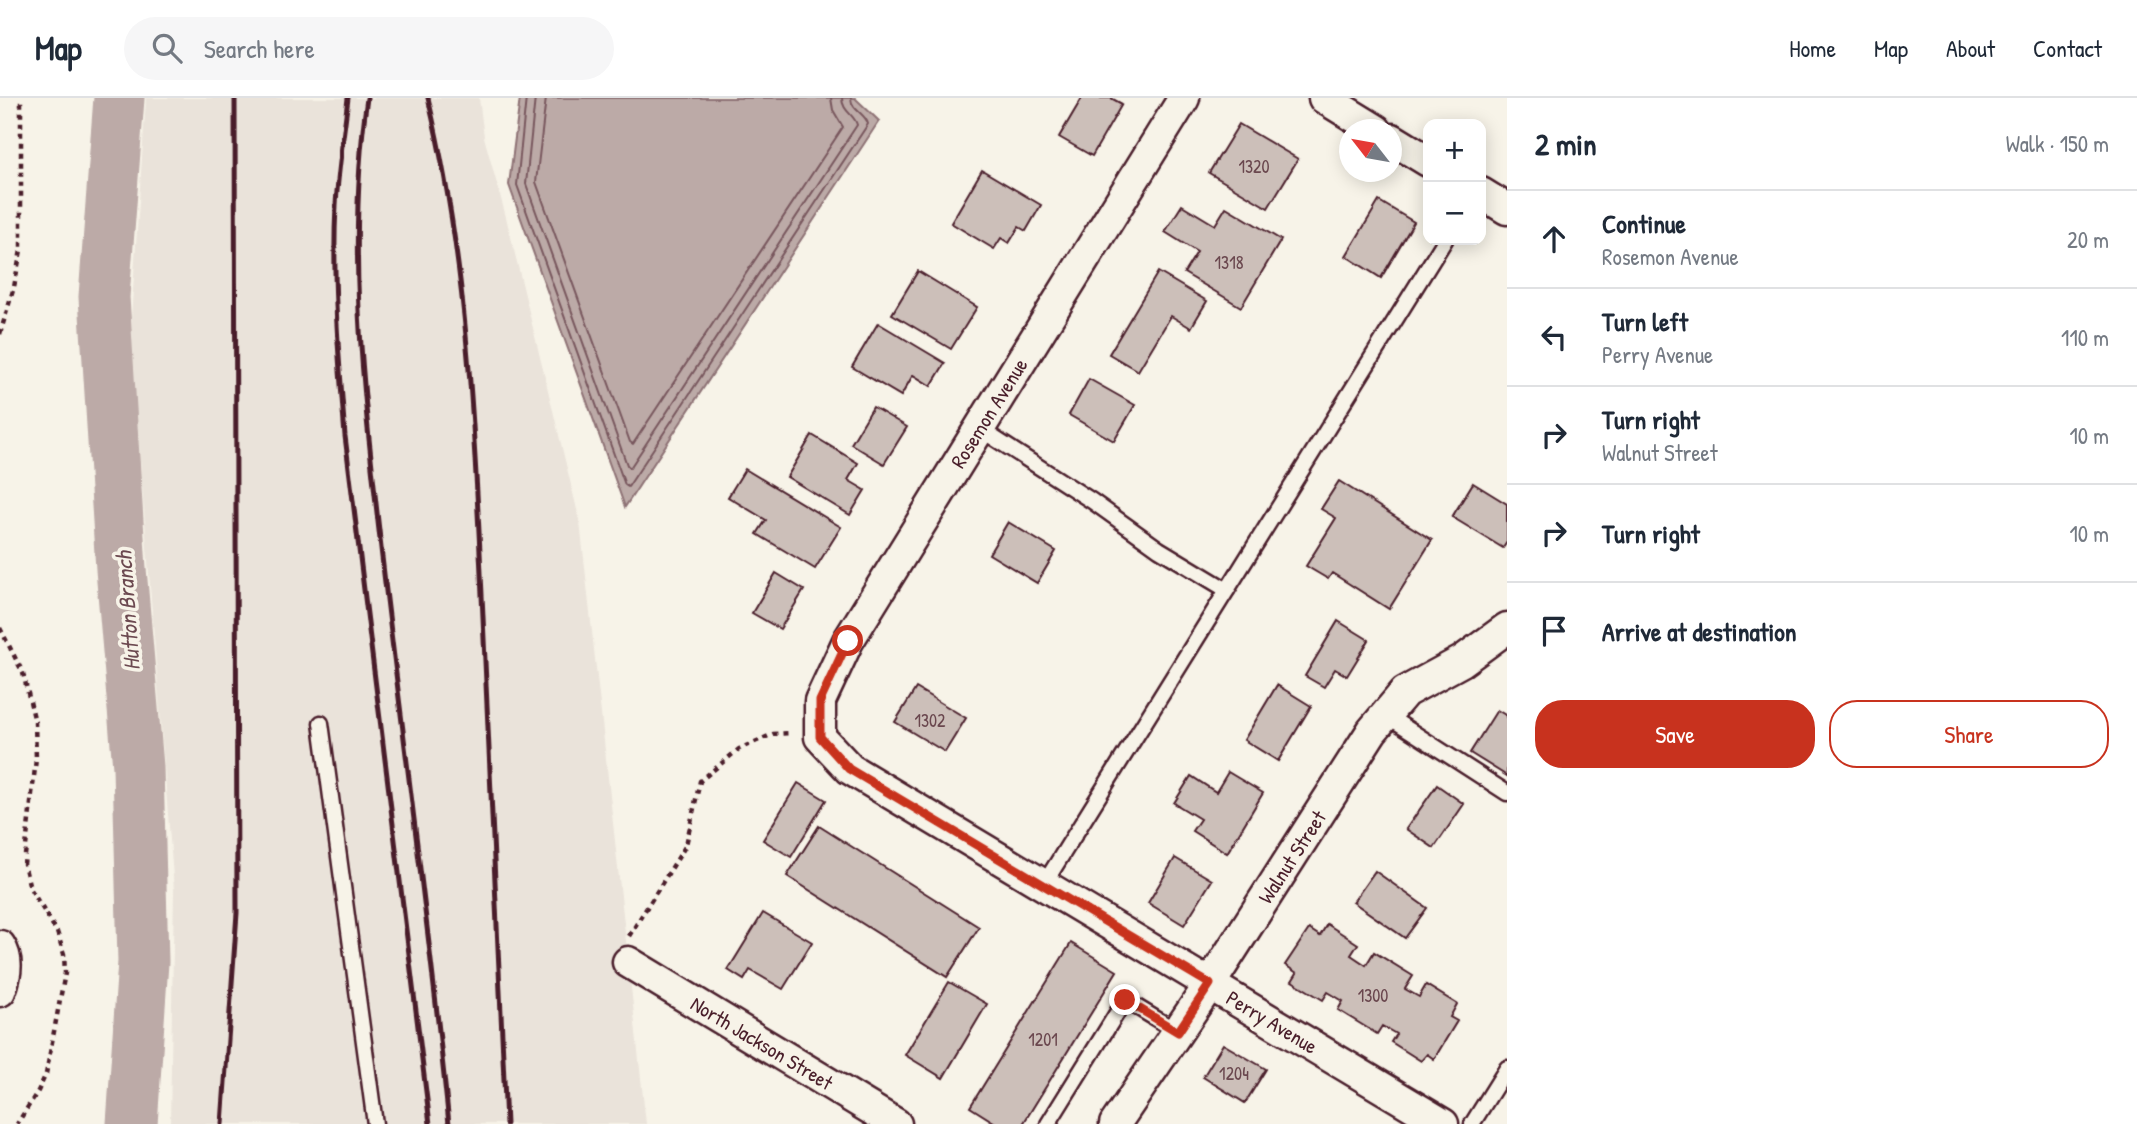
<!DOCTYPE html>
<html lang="en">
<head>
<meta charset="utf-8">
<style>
	:root { --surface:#fff; --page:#f6f6f7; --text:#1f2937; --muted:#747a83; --line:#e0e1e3; --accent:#c8321e }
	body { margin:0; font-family:"Patrick Hand",sans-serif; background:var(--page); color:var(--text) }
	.controls { position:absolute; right:21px; top:21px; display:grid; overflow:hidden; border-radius:14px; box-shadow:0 4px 18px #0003 }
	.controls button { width:63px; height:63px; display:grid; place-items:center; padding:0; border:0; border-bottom:2px solid var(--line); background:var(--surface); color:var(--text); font:35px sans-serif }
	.compass { position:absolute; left:1339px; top:21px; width:63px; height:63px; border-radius:50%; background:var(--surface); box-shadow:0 4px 18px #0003; rotate:301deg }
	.stop { position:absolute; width:21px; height:21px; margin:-16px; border:5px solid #c8321e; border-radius:50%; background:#fff }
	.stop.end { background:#c8321e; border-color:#fff; box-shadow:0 2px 7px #0008 }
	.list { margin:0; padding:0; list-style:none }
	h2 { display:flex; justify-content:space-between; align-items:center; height:91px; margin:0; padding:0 28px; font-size:30px }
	h2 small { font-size:23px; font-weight:400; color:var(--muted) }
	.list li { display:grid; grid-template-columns:46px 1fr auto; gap:21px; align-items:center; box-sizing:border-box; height:98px; padding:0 28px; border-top:2px solid var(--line) }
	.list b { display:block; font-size:26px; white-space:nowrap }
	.list p { margin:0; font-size:23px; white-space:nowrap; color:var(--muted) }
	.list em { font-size:23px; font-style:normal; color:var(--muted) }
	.actions { display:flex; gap:14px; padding:21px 28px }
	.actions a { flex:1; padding:16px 0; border:2px solid var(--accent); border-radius:28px; text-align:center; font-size:24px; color:var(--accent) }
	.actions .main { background:var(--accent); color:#fff }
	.icon { flex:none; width:38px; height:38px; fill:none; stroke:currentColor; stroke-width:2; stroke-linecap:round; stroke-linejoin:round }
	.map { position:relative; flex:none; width:1507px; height:1026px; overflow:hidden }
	header { display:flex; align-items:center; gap:42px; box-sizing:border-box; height:98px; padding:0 35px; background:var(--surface); border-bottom:2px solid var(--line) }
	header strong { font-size:33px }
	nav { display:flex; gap:38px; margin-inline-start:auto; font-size:24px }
	.search { width:490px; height:63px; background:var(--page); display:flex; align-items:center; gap:18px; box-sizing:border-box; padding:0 24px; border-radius:38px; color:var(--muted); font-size:26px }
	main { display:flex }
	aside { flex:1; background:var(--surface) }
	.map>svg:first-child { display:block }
</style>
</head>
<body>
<header>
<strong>Map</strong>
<div class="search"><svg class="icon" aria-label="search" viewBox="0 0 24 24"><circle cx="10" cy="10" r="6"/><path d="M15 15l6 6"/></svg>Search here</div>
<nav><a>Home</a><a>Map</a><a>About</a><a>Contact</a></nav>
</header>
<main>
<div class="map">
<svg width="1507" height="1026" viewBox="0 0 1507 1026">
	<rect width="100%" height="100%" fill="#f7f3e8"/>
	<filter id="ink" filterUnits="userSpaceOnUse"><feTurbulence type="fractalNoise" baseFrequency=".0143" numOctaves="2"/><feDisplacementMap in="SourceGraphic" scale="14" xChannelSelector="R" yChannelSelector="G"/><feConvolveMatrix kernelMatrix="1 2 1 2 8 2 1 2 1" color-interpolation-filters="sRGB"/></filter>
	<g filter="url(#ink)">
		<!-- built -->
		<polygon fill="#eae3da" points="146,0 479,0 484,39 506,119 580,424 646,1026 170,1026 174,792 130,236"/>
		<!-- water -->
		<polygon fill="#bcaaa7" stroke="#8e7275" stroke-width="2" points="520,0 855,0 879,23 625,409 509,87"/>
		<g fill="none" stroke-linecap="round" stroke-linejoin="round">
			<!-- shore -->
			<g stroke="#78575d" stroke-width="2">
				<path d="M526 0 517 87 625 387 628 389 868 26C866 16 851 12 851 0"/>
				<path d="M535 0 526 86 627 367 630 370 857 27C855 17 842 13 842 0"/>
				<polyline points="546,0 536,84 630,344 633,346 843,29 833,12 831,0"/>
			</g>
			<!-- river -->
			<polyline stroke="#bcaaa7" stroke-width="51" points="119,0 104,199 121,471 138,669 143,864 132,1026"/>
		</g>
		<!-- building -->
		<g fill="#ccbfb9" stroke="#4a1f2b" stroke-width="2">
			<polygon points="1082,0 1111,0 1122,6 1092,58 1059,39"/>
			<polygon points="1239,26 1298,61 1268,110 1209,75"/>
			<polygon points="982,72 1041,107 1026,133 1019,129 1009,145 1001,140 994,151 951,125"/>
			<polygon points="1379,103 1414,124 1381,180 1346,158"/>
			<polygon points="1182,107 1215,127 1226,109 1281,142 1241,209 1184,175 1197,154 1165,134"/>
			<polygon points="918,173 977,209 951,251 892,216"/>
			<polygon points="1158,174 1207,203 1191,230 1171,218 1138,273 1109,256"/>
			<polygon points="878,225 945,265 931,288 913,277 901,298 852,269"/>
			<polygon points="1089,281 1135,307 1114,343 1069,317"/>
			<polygon points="873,309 907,329 884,366 851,346"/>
			<polygon points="812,337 858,365 848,382 865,392 850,417 787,379"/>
			<polygon points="745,371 841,429 815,471 757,436 766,422 728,399"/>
			<polygon points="1339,383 1432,442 1389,511 1332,475 1328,481 1306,468 1336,420 1321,411"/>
			<polygon points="1473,385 1507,406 1507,444 1503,450 1452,419"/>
			<polygon points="1008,424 1056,453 1037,485 989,456"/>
			<polygon points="776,475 804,492 780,531 752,515"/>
			<polygon points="1338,523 1369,542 1347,578 1335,571 1324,589 1305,578"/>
			<polygon points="1277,587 1311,608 1278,663 1244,642"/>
			<polygon points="916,590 966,620 945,654 895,624"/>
			<polygon points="1497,612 1507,618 1507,678 1470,655"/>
			<polygon points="1228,674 1263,695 1227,755 1192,733 1200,721 1174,705 1191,678 1216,694"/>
			<polygon points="798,685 826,702 791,759 763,742"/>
			<polygon points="1437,687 1464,706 1434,750 1406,731"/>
			<polygon points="819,728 979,829 947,879 787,778"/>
			<polygon points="1175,760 1212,782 1184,827 1148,805"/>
			<polygon points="1375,773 1427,810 1405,840 1353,804"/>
			<polygon points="763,815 812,844 783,891 750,872 744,882 728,872"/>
			<polygon points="1327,826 1358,846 1351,857 1366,867 1374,854 1413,878 1405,891 1419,899 1426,887 1457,906 1450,919 1457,923 1434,961 1427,956 1421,963 1391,944 1396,936 1382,928 1377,936 1338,912 1343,903 1328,894 1323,902 1292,883 1297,875 1285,867 1309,831 1320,838"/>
			<polygon points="1071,845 1117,873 1023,1026 997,1026 970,1009"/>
			<polygon points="949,884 987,906 943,980 905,957"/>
			<polygon points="1223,946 1266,971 1245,1005 1203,979"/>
		</g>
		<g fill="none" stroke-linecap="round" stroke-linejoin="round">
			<!-- service casing -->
			<g stroke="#4a1f2b" stroke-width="19">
				<g id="service">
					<polyline points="980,331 1092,403 1159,451 1227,492"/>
					<polyline points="1386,617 1507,695"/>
					<polyline points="321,625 375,1026"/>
					<polyline points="1044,786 1445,142"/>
					<polyline points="1048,1026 1125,902 1178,934"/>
					<polyline points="1472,1026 1507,970"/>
				</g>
			</g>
			<!-- minor casing -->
			<g stroke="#4a1f2b" stroke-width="35">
				<g id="minor">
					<polyline points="1184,0 848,543 820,603 820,639 850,671 1443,1026"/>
					<polyline points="1324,0 1376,32"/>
					<polyline points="1392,41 1428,63"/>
					<polyline points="1481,95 1507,111"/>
					<path d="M0 848C9 862 6 878 0 893"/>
					<polyline points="628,864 896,1026"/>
					<polyline points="1115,1026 1210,886 1372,633 1405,594 1462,563 1507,530"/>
				</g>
			</g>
			<!-- path -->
			<g stroke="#4a1f2b" stroke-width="4.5" stroke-dasharray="5 5" stroke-linecap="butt">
				<polyline points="0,236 14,189 21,152 21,0"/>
				<polyline points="0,530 23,575 35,624 36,661 24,766 30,790 57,834 64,856 65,875 46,976 38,993 17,1026"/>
				<polyline points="629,838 686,747 700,683 739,651 773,636 791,635"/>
			</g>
			<!-- service -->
			<use href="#service" stroke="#f7f3e8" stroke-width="14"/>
			<!-- minor -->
			<use href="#minor" stroke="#f7f3e8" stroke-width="30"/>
			<!-- rail -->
			<g stroke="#4a1f2b" stroke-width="5">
				<path d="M348 0C344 35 338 71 336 107 332 184 339 261 345 338L430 1026"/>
				<path d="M367 0C345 153 365 307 382 459 404 648 430 837 449 1026"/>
				<path d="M428 0C469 170 475 345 483 519 491 688 498 857 506 1026"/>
				<polyline points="222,1026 237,815 235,0"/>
			</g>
		</g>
	</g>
	<g fill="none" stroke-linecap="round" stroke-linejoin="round" filter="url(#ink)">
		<!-- route -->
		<polyline stroke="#c8321e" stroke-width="9" points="848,543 820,603 820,639 849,671 1210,886 1178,934 1125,902"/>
	</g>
	<g text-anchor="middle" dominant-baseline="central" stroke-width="7" stroke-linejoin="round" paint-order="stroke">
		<!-- number labels -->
		<g font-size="18" fill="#6a474e">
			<text x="1254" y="68">1320</text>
			<text x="1229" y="164">1318</text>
			<text x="930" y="622">1302</text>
			<text x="1373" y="897">1300</text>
			<text x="1043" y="941">1201</text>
			<text x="1234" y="975">1204</text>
		</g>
		<!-- street labels -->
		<g font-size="21" fill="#4a1f2b" stroke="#f7f3e8">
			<text transform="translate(989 315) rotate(-58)">Rosemon Avenue</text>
			<text transform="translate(1292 759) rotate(-57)">Walnut Street</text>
			<text transform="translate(1272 924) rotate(31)">Perry Avenue</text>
			<text transform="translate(762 945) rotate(31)">North Jackson Street</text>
		</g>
		<!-- water labels -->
		<g font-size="23" font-style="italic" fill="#6c4950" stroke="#f7f3e8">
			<text transform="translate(127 513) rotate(-94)">Hutton Branch</text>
		</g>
	</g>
</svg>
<div class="controls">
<button>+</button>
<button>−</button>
</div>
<svg class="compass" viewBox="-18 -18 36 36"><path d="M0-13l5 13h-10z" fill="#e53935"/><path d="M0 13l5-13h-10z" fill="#747a83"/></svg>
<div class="stop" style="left:848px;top:543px"></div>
<div class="stop end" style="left:1125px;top:902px"></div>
</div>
<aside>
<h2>2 min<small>Walk · 150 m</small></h2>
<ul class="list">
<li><svg class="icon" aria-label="ahead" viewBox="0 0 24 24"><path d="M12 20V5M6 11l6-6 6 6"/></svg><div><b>Continue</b><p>Rosemon Avenue</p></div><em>20 m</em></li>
<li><svg class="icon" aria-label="left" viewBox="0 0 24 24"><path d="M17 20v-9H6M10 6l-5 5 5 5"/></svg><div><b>Turn left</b><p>Perry Avenue</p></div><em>110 m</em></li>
<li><svg class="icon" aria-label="right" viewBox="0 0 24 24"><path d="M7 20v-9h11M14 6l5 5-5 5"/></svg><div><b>Turn right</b><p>Walnut Street</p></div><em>10 m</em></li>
<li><svg class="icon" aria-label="right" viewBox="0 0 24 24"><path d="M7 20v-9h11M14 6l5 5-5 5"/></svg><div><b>Turn right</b></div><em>10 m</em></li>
<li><svg class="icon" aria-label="arrive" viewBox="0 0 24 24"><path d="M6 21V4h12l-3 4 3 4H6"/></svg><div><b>Arrive at destination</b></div></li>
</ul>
<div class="actions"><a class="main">Save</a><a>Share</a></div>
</aside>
</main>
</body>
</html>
